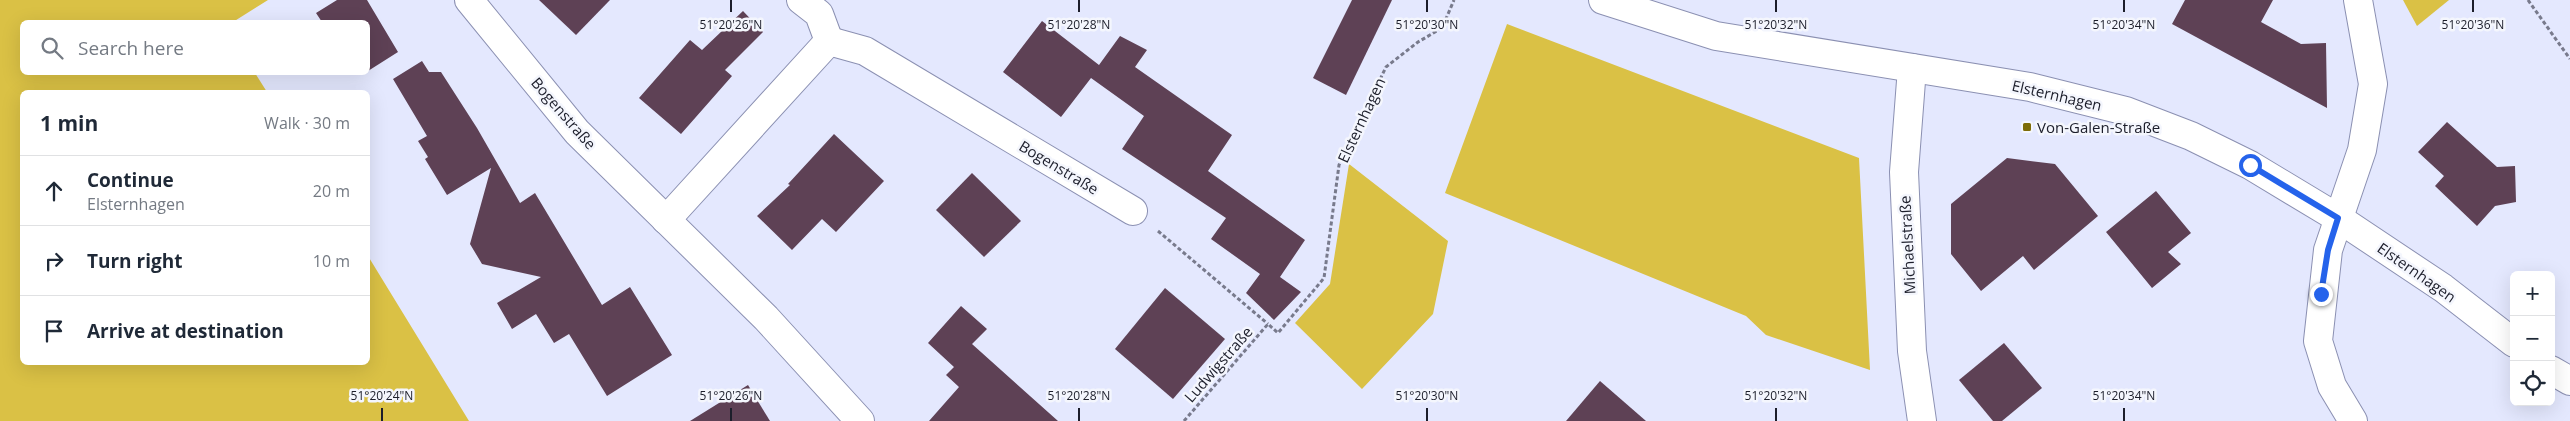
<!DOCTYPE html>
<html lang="en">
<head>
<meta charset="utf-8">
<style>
	:root { --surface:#fff; --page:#f6f6f7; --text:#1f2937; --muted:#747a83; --line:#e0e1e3 }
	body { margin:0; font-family:"Open Sans",sans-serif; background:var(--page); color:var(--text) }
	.controls { position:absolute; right:15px; bottom:15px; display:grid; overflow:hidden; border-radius:8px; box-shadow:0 5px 20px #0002 }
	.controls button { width:45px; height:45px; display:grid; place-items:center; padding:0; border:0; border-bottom:1px solid var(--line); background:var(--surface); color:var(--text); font:25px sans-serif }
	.stop { position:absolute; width:15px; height:15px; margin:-11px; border:4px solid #2563eb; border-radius:50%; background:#fff }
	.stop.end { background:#2563eb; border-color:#fff; box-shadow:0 1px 5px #0008 }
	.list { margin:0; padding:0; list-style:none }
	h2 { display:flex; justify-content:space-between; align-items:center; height:65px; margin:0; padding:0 20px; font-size:21px }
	h2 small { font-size:16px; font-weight:400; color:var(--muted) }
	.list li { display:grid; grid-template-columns:32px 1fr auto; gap:15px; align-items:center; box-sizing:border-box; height:70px; padding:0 20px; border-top:1px solid var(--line) }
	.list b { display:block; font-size:19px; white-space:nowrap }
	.list p { margin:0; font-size:16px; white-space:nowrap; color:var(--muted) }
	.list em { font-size:16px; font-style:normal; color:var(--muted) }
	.icon { flex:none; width:28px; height:28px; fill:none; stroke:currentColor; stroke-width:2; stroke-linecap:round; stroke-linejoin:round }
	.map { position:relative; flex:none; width:2570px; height:421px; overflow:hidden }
	.search { position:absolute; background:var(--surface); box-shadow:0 5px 20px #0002; left:20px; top:20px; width:350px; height:55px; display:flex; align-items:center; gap:12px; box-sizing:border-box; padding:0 18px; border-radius:8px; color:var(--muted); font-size:19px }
	.panel { position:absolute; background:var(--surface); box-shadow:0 5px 20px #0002; left:20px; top:90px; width:350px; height:275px; border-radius:8px }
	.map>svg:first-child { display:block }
</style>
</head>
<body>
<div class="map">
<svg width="2570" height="421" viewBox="0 0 2570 421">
	<rect width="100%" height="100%" fill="#e4e8fe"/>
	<!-- green -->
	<g fill="#dac145">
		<polygon points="0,0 268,0 233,22 22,22 22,72 255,73 267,92 22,92 22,362 368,362 368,256 469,421 0,421"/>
		<polygon points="2403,0 2449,0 2417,26"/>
		<polygon points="1507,24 1859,158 1870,370 1766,335 1746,316 1445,193"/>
		<polygon points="1349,164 1448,241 1433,314 1362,389 1295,323 1330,284"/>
	</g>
	<!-- building -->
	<g fill="#5e4155">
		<polygon points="337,0 367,0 398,52 368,71 368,22 322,22 316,13"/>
		<polygon points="539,0 610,0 576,35"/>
		<polygon points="1352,0 1392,0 1346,95 1313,78"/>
		<polygon points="2185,0 2273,0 2261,22 2301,44 2326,43 2327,108 2172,24"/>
		<polygon points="743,11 763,32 725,70 732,76 681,134 639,98 690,40 702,50"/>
		<polygon points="1042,21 1099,65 1120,36 1147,50 1135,67 1232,135 1208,171 1305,240 1280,277 1301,292 1274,320 1246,293 1260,274 1211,239 1226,218 1122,149 1144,116 1091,78 1061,117 1003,72"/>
		<polygon points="422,61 429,72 441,72 477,128 520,203 535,193 602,305 630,287 672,355 607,396 569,334 554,343 536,314 512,329 497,303 541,277 482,264 470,244 491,168 447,195 425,159 428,157 418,141 427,136 393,79"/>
		<polygon points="2447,122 2497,167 2515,166 2516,202 2495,206 2477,226 2435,186 2444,176 2418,152"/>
		<polygon points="834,134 884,181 836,232 822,219 792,250 757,216 790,185 788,184"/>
		<polygon points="2007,158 2055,164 2098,216 2034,270 2023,256 1981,291 1951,254 1951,204"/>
		<polygon points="972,173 1021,221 984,257 936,210"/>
		<polygon points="2156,191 2191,233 2168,252 2181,264 2152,288 2106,232"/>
		<polygon points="1165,288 1225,339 1173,399 1115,349"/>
		<polygon points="961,306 987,329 972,344 1058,421 929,421 959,387 946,375 954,367 928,343"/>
		<polygon points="2004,343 2042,388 2002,421 1993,421 1959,380"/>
		<polygon points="1600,381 1646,421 1566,421"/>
		<polygon points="748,385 770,421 690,421"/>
	</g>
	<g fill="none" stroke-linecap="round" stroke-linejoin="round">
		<!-- street casing -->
		<g stroke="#8b90b2" stroke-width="30">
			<g id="street">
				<polyline points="469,0 577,132 766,318 860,421"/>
				<polyline points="801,0 819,14 829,41"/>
				<polyline points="1603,0 1716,36 2030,87 2126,111 2191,136 2250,165 2338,218 2443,288 2514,343"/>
				<polyline points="829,41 865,51 1133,211"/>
				<polyline points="1912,68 1904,172 1912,351 1922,421"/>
				<polyline points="666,220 829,41"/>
				<polyline points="2551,370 2570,381"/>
				<polyline points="2353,421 2332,386 2318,341 2328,250 2362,150 2373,84 2358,0"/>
			</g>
		</g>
		<!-- path -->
		<g stroke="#787a8c" stroke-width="3" stroke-dasharray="4 2.5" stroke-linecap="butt">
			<polyline points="2528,0 2570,59"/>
			<polyline points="1158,231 1268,324"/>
			<polyline points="1184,421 1268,324 1278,333 1324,278 1339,165 1386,67 1418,42 1442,28 1454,0"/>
		</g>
		<!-- street -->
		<use href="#street" stroke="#fff" stroke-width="28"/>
	</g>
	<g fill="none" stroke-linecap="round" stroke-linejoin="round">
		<!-- route -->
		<polyline stroke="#2563eb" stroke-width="6" points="2250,165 2338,218 2328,250 2321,294"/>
	</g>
	<!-- ticks -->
	<path fill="none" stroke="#1c1e2b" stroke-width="2" d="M731 0V12M1079 0V12M1427 0V12M1776 0V12M2124 0V12M2473 0V12M382 408V421M731 408V421M1079 408V421M1427 408V421M1776 408V421M2124 408V421"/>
	<!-- markers -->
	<rect fill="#7d6c07" stroke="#f4f6fd" stroke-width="2" x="2022" y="122" width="10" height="10" rx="2.5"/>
	<g text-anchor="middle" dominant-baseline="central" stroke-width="5" stroke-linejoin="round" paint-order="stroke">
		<!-- street labels -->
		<g font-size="15" fill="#1c1e2b" stroke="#f4f6fd">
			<text transform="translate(2057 95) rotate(13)">Elsternhagen</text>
			<text transform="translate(564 113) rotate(49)">Bogenstraße</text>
			<text transform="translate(1361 120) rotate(-65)">Elsternhagen</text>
			<text transform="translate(1059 167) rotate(31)">Bogenstraße</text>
			<text transform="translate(1907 245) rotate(-93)">Michaelstraße</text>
			<text transform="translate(2417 272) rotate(35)">Elsternhagen</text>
			<text transform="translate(1218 364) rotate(-49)">Ludwigstraße</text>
		</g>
		<!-- poi labels -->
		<g font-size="15" fill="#1c1e2b" stroke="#f4f6fd" text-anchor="start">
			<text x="2037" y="127">Von-Galen-Straße</text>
		</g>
	</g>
	<g font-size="12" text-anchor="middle" fill="#1c1e2b" stroke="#f4f6fd" stroke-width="5" stroke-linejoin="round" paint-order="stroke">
		<text x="731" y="29">51°20'26"N</text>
		<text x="1079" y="29">51°20'28"N</text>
		<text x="1427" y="29">51°20'30"N</text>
		<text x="1776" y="29">51°20'32"N</text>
		<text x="2124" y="29">51°20'34"N</text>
		<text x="2473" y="29">51°20'36"N</text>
		<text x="382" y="400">51°20'24"N</text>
		<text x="731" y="400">51°20'26"N</text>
		<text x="1079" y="400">51°20'28"N</text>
		<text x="1427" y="400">51°20'30"N</text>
		<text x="1776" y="400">51°20'32"N</text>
		<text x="2124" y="400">51°20'34"N</text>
	</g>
</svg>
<div class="controls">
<button>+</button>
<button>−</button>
<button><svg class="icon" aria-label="locate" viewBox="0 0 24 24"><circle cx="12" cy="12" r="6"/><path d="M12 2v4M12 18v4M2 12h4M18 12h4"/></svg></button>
</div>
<div class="stop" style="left:2250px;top:165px"></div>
<div class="stop end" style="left:2321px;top:294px"></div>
<div class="search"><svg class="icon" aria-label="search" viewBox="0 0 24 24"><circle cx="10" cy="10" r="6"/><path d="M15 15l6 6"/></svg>Search here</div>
<section class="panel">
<h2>1 min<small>Walk · 30 m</small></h2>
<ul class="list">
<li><svg class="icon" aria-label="ahead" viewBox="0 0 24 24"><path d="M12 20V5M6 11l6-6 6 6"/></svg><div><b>Continue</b><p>Elsternhagen</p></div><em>20 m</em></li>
<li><svg class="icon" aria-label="right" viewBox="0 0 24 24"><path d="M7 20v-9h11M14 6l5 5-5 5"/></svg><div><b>Turn right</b></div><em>10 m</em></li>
<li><svg class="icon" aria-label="arrive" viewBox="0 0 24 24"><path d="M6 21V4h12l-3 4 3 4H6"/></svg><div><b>Arrive at destination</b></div></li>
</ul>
</section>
</div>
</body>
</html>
